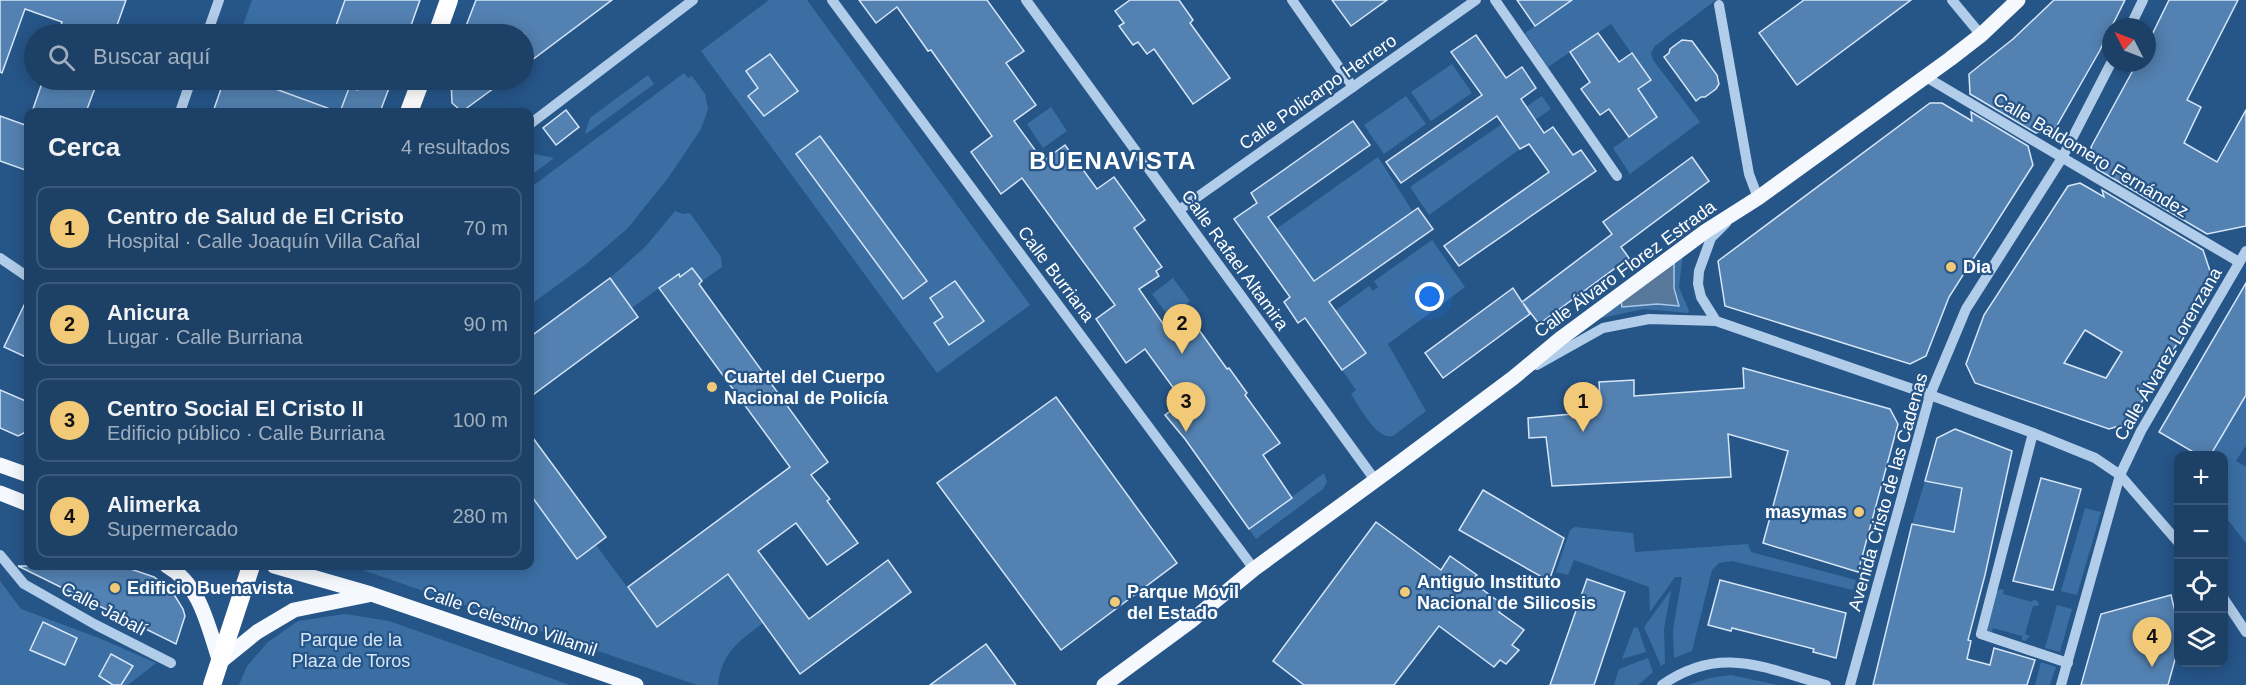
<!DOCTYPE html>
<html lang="es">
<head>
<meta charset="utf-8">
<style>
	:root { --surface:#1c4066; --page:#25476c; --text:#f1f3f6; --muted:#a0afbf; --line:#3a597a; --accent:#f2c977 }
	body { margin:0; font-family:Helvetica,sans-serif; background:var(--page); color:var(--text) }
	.controls { position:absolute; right:18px; bottom:18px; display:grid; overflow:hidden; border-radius:12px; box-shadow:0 3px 15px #0003 }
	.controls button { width:54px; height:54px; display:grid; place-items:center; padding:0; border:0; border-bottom:2px solid var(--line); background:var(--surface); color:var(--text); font:30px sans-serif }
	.compass { position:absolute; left:2102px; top:18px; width:54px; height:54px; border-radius:50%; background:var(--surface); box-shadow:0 3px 15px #0003; rotate:312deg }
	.you { position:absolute; left:1430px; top:297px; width:21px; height:21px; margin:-15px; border:4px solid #fff; border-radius:50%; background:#1a73e8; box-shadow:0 0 0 9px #1a73e833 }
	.badge { display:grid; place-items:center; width:39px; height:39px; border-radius:50%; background:var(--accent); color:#111; font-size:20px; font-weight:700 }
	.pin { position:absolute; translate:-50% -50px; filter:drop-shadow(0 2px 3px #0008) }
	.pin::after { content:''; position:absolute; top:32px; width:21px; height:18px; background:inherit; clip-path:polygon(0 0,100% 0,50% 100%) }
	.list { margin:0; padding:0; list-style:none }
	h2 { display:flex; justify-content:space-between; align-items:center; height:78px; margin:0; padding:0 24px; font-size:26px }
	h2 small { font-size:20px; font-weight:400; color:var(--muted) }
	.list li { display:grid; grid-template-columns:39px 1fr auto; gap:18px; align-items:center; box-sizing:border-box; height:84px; margin:0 12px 12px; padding:0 12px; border:2px solid var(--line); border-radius:12px }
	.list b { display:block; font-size:22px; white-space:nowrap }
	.list p { margin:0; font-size:20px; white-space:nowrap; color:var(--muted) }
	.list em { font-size:20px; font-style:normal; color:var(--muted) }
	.icon { flex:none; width:33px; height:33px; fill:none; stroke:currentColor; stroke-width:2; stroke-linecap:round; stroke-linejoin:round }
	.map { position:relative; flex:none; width:2246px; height:685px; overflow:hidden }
	.search { position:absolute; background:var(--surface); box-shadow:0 3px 15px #0003; left:24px; top:24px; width:510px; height:66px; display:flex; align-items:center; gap:15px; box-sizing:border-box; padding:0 21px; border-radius:33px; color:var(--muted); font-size:22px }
	.panel { position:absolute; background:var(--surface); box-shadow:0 3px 15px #0003; left:24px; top:108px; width:510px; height:462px; border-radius:12px }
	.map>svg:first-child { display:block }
</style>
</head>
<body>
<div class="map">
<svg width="2246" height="685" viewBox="0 0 2246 685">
	<rect width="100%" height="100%" fill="#265588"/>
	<!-- green -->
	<g fill="#3b6fa4" fill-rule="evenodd">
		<polygon points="252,0 346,0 333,34 240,34"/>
		<polygon points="769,0 807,0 1030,305 937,373 701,51"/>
		<polygon points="1572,0 1716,0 1655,46 1651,53 1653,60 1700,122 1630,174 1613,148 1657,117 1638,89 1650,80 1611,24 1548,67 1525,33"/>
		<polygon points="1452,64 1472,93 1431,121 1411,92"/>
		<polygon points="684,73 688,78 692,76 705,94 708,109 701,129 668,178 627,229 586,264 530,305 530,188"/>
		<polygon points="648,75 654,84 586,134 585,132 590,118"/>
		<polygon points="251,80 370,80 368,84 361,82 355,112 343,112"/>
		<polygon points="1406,96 1426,124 1384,154 1364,125"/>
		<polygon points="1542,96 1551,109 1535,120 1526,107"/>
		<polygon points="1051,107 1067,131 1043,148 1027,124"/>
		<polygon points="1502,124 1520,149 1429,215 1410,187"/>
		<polygon points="530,154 530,153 554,158 530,176"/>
		<polygon points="1378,157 1413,212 1314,280 1276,229"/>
		<polygon points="675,211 683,214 690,213 721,257 722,267 702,281 692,268 680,277 678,274 632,308 610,278 646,246"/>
		<path d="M1432 240 1465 287 1388 344 1426 411 1393 436C1376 440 1360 407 1351 394L1356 390 1342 370 1365 352 1335 311 1369 286 1373 291 1378 287 1374 281Z"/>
		<path d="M1683 253 1679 287 1689 311 1688 313 1644 309 1596 319ZM1673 277 1679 305H1640Z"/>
		<polygon points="1173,278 1190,301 1169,317 1152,294"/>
		<polygon points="2246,394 2246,445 2236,461 2246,467 2246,543 2224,515 2224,456 2211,456"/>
		<polygon points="1324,473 1327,482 1323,489 1256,539 1249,529"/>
		<polygon points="1925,481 1962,488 1954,532 1912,524"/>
		<path d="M530 494 577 558 596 545 656 626 728 574 763 623C738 642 722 652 718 685H697L351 566H530Z"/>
		<polygon points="2085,508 2101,512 2077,595 2061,591"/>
		<polygon points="1575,527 1633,533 1635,552 1748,544 1751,552 1856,580 1853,590 1732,561 1719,563 1712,570 1692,651 1674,658 1673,630 1682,577 1675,577 1650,612 1649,587 1574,560 1568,575 1556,572 1570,530"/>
		<polygon points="0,581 21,609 99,638 156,663 128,685 0,685"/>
		<polygon points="2000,589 2004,590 2003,594 2032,602 2034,599 2039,603 2038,606 2033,606 2025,634 2030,636 2025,641 2022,640 2022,636 1993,628 1992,632 1988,631 1987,627 1996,592"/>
		<polygon points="1671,590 1664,629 1665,663 1661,666 1644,627"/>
		<polygon points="2057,605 2072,609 2060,652 2045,648"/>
		<polygon points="345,614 389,621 570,685 239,685 247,666 268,642 298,621"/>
		<polygon points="1634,627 1638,628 1646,652 1622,659"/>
		<polygon points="1648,658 1653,672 1638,685 1614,685 1619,669"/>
		<polygon points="2041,662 2056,667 2050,685 2035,685"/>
		<polygon points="1731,675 1778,685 1687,685 1710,678"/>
	</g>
	<!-- water -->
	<polygon fill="#57789a" stroke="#a7c9e9" stroke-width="1.5" points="1674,263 1674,288 1679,306 1657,304 1622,307 1621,301"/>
	<!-- building -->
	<g fill="#5381b1" stroke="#d6e6f7" stroke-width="1.5" fill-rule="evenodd">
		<polygon points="0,0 126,0 114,34 58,34 62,22 25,9 2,73 0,72"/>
		<polygon points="345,0 420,0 408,34 333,34"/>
		<polygon points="476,0 612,0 524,66 524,34 463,34"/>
		<polygon points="859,0 987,0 1024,51 1006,63 1036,105 1014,121 1043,161 1065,145 1097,189 1114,177 1145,220 1134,228 1162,267 1156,271 1159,276 1139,289 1168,331 1189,316 1227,369 1229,368 1247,393 1245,395 1280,443 1263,455 1292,498 1249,529 1185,439 1165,415 1183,401 1145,349 1126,363 1096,319 1115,305 1022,178 1001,194 971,152 992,136 931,50 928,51 897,7 876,23"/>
		<polygon points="1130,0 1179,0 1193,20 1190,23 1230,78 1193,104 1154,49 1147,54 1138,42 1133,45 1119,26 1124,23 1115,11"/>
		<polygon points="1332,0 1387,0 1351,26"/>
		<polygon points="1517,0 1572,0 1535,26"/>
		<polygon points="1804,0 1911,0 1797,85 1759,33"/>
		<polygon points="2054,0 2125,0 2099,52 2056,127 2036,133 1970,94 1969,74 2013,39"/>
		<polygon points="2169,0 2238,0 2187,100 2201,107 2184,143 2217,162 2246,110 2246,226 2207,234 2097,169 2091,147 2137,63 2147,63 2147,45"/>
		<polygon points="1598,33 1619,62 1632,53 1651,80 1638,89 1657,117 1629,137 1609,109 1600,115 1581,89 1590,82 1570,52"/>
		<polygon points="1476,35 1506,78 1522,67 1536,88 1521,99 1544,133 1553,127 1573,155 1581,150 1596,171 1459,266 1444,246 1549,172 1529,144 1520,149 1497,116 1401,183 1386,162 1482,95 1451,52"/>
		<polygon points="1682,40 1692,41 1717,75 1719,84 1716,89 1705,97 1701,97 1696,101 1664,57 1669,53 1670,49"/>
		<polygon points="770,54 798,91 764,116 748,96 758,88 746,71"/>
		<polygon points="43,80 98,80 86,112 32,112"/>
		<polygon points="224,80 251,80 336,111 336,112 213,112"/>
		<polygon points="370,80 392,80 380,112 340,112 349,88 358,90 361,82 368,84"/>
		<polygon points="451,80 505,80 464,110 460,110 452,103"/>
		<polygon points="1930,103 1942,103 1972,121 1971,112 2028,146 2033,165 1949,297 1926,356 1910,364 1725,306 1718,261"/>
		<polygon points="566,110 579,127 556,145 543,128"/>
		<polygon points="0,116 28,126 28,171 0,161"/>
		<polygon points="1353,121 1370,145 1268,217 1314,281 1418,208 1433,229 1329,302 1366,353 1342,370 1305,318 1298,323 1284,302 1290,297 1234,219 1257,203 1251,193"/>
		<polygon points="820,136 927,281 903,299 796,154"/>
		<polygon points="1692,157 1709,181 1621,247 1629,258 1539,324 1523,303 1530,314 1443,378 1425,353 1513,288 1522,302 1612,234 1603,222"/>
		<path d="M2080 183 2104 197 2102 190 2203 250 2214 283 2129 423 2109 429 1975 383 1966 364 1984 315 2068 186ZM2085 330 2122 352 2106 378 2064 363Z"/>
		<polygon points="692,268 702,281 699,284 828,462 811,475 830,499 827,501 858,543 827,565 796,523 758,551 809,619 888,560 911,592 800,674 728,574 657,627 628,587 790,467 659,288 679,274 680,277"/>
		<polygon points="610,278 638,317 530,397 530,337"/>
		<polygon points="955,281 984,321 949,345 934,323 943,317 930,298"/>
		<polygon points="2246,283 2246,395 2210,456 2200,456 2159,432"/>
		<polygon points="28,297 28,358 4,347"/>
		<polygon points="1743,368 1890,409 1898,424 1858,572 1763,543 1788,451 1728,434 1731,477 1552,486 1546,437 1529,438 1528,418 1572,414 1573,401 1600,398 1599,382 1634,380 1634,396 1744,388"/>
		<polygon points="0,390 28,402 28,431 18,436 0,428"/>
		<polygon points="1056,397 1177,563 1061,650 937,483"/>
		<polygon points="1955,429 2012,451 1985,575 1968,640 1971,641 1967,659 1990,665 1994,648 2035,660 2027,685 1873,685 1912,524 1954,532 1962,488 1925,481 1937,438"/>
		<polygon points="530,434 606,537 577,559 530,494"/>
		<polygon points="2041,478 2081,489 2053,590 2013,581"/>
		<polygon points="1483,490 1564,538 1549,581 1459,530"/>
		<polygon points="1376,522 1441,570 1450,556 1477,575 1470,580 1503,605 1499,612 1524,630 1512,645 1519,650 1506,664 1500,660 1494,667 1439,626 1394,685 1304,685 1273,661"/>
		<polygon points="18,566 122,566 154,577 172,591 183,609 185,616 176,644"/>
		<polygon points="1587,579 1625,592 1594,685 1550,685"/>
		<polygon points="1720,580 1846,613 1836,658 1813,652 1814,649 1732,628 1731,631 1708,625"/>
		<polygon points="2171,595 2178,624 2178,649 2168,685 2081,685 2101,614"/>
		<polygon points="43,622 77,638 65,665 30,650"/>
		<polygon points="986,644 1016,685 930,685"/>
		<polygon points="111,654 133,666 121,685 113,685 99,676"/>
	</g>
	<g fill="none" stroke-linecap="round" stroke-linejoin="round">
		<!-- minor -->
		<g stroke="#b2cde9" stroke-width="10">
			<polyline points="832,0 1254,569"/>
			<polyline points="1026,0 1375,480"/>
			<polyline points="1292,0 1353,87"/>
			<polyline points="1495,0 1617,176"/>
			<polyline points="1952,0 1981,35"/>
			<polyline points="1719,5 1749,174 1758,198"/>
			<polyline points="2130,27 2143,0"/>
			<polyline points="207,34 219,0"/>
			<polyline points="1926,77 2239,262"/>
			<polyline points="180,112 191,80"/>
			<polyline points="530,124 693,0"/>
			<polyline points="1179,210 1476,0"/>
			<polyline points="0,258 28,277"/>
			<polyline points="1716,321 1701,297 1698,284 1699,271 1711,238 1726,223"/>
			<polyline points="1537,365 1603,328 1649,319 1716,321 1930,395 2033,433 2095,458 2120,475 2178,542"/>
			<polyline points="2033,433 1981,634 2068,663"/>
			<polyline points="0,555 24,584 96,625 171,663"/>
			<polyline points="2224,599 2246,632"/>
			<path d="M1662 685C1720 644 1764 668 1826 685"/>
			<polyline points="1850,685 1930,395 1966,309 2062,158 2111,63"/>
			<polyline points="2061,685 2120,475 2141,431 2246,251"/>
		</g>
		<!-- major -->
		<g stroke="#f5f9fe" stroke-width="15">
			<polyline points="0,465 28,475"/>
			<polyline points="0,493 28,504"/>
			<path d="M167 566C201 585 208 627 220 662L257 632 294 610 368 595"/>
			<polyline points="274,566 371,594 636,685"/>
			<polyline points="1104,685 1191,621 1254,569 1395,466 1513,378 1560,339 1706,231 1758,198 1950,59 1981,35 2018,0"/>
		</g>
		<!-- highway -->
		<g stroke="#fff" stroke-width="18">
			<polyline points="437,34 449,0"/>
			<polyline points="409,112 421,80"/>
			<polyline points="212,685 251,566"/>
		</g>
	</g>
	<!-- markers -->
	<g fill="#f2c977" stroke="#265588" stroke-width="2">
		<circle cx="1951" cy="267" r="6"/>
		<circle cx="712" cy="387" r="6"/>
		<circle cx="1859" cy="512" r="6"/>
		<circle cx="115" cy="588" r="6"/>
		<circle cx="1405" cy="592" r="6"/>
		<circle cx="1115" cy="602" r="6"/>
	</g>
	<g text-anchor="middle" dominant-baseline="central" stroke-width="4.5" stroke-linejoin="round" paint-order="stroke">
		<!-- street labels -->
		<g font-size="18" fill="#fff" stroke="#265588">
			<text transform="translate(1318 92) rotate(-35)">Calle Policarpo Herrero</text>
			<text transform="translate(2091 155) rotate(31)">Calle Baldomero Fernández</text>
			<text transform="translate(1235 260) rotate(54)">Calle Rafael Altamira</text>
			<text transform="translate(1625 269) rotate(-36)">Calle Álvaro Florez Estrada</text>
			<text transform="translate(1056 274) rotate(53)">Calle Burriana</text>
			<text transform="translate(2168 354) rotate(-60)">Calle Álvarez Lorenzana</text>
			<text transform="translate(1888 492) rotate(-74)">Avenida Cristo de las Cadenas</text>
			<text transform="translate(104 609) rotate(28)">Calle Jabalí</text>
			<text transform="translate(510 621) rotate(19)">Calle Celestino Villamil</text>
		</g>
		<!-- poi labels -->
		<g font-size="18" font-weight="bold" fill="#fff" stroke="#265588" text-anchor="start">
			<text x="1963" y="267">Dia</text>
			<text x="724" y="377">Cuartel del Cuerpo<tspan x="724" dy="21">Nacional de Policía</tspan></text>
			<text x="1847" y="512" text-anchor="end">masymas</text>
			<text x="1417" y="582">Antiguo Instituto<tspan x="1417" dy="21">Nacional de Silicosis</tspan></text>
			<text x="127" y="588">Edificio Buenavista</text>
			<text x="1127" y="592">Parque Móvil<tspan x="1127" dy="21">del Estado</tspan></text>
		</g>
		<!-- park labels -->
		<g font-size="18" fill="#d6e6f7" stroke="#265588">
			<text x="351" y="640">Parque de la<tspan x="351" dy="21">Plaza de Toros</tspan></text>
		</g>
		<!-- district labels -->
		<g font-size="24" font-weight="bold" letter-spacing="1.5" fill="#fff" stroke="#265588">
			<text x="1113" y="160">BUENAVISTA</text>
		</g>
	</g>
</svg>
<div class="controls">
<button>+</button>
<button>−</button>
<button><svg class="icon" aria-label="locate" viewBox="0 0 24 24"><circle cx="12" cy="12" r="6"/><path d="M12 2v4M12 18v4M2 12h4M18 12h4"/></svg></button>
<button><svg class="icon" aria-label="layers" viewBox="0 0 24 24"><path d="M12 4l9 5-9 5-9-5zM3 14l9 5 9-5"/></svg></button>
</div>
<svg class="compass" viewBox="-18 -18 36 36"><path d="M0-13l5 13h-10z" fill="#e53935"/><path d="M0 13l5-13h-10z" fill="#a0afbf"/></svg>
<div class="you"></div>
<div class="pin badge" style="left:1583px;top:432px">1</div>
<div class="pin badge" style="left:1182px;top:354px">2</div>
<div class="pin badge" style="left:1186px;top:432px">3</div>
<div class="pin badge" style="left:2152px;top:667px">4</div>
<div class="search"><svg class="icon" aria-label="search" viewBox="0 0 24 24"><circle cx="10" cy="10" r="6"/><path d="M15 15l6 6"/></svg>Buscar aquí</div>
<section class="panel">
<h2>Cerca<small>4 resultados</small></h2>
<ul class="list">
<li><span class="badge">1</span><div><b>Centro de Salud de El Cristo</b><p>Hospital · Calle Joaquín Villa Cañal</p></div><em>70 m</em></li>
<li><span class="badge">2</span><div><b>Anicura</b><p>Lugar · Calle Burriana</p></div><em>90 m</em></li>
<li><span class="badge">3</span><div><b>Centro Social El Cristo II</b><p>Edificio público · Calle Burriana</p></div><em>100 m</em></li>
<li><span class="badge">4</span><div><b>Alimerka</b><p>Supermercado</p></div><em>280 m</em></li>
</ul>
</section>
</div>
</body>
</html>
